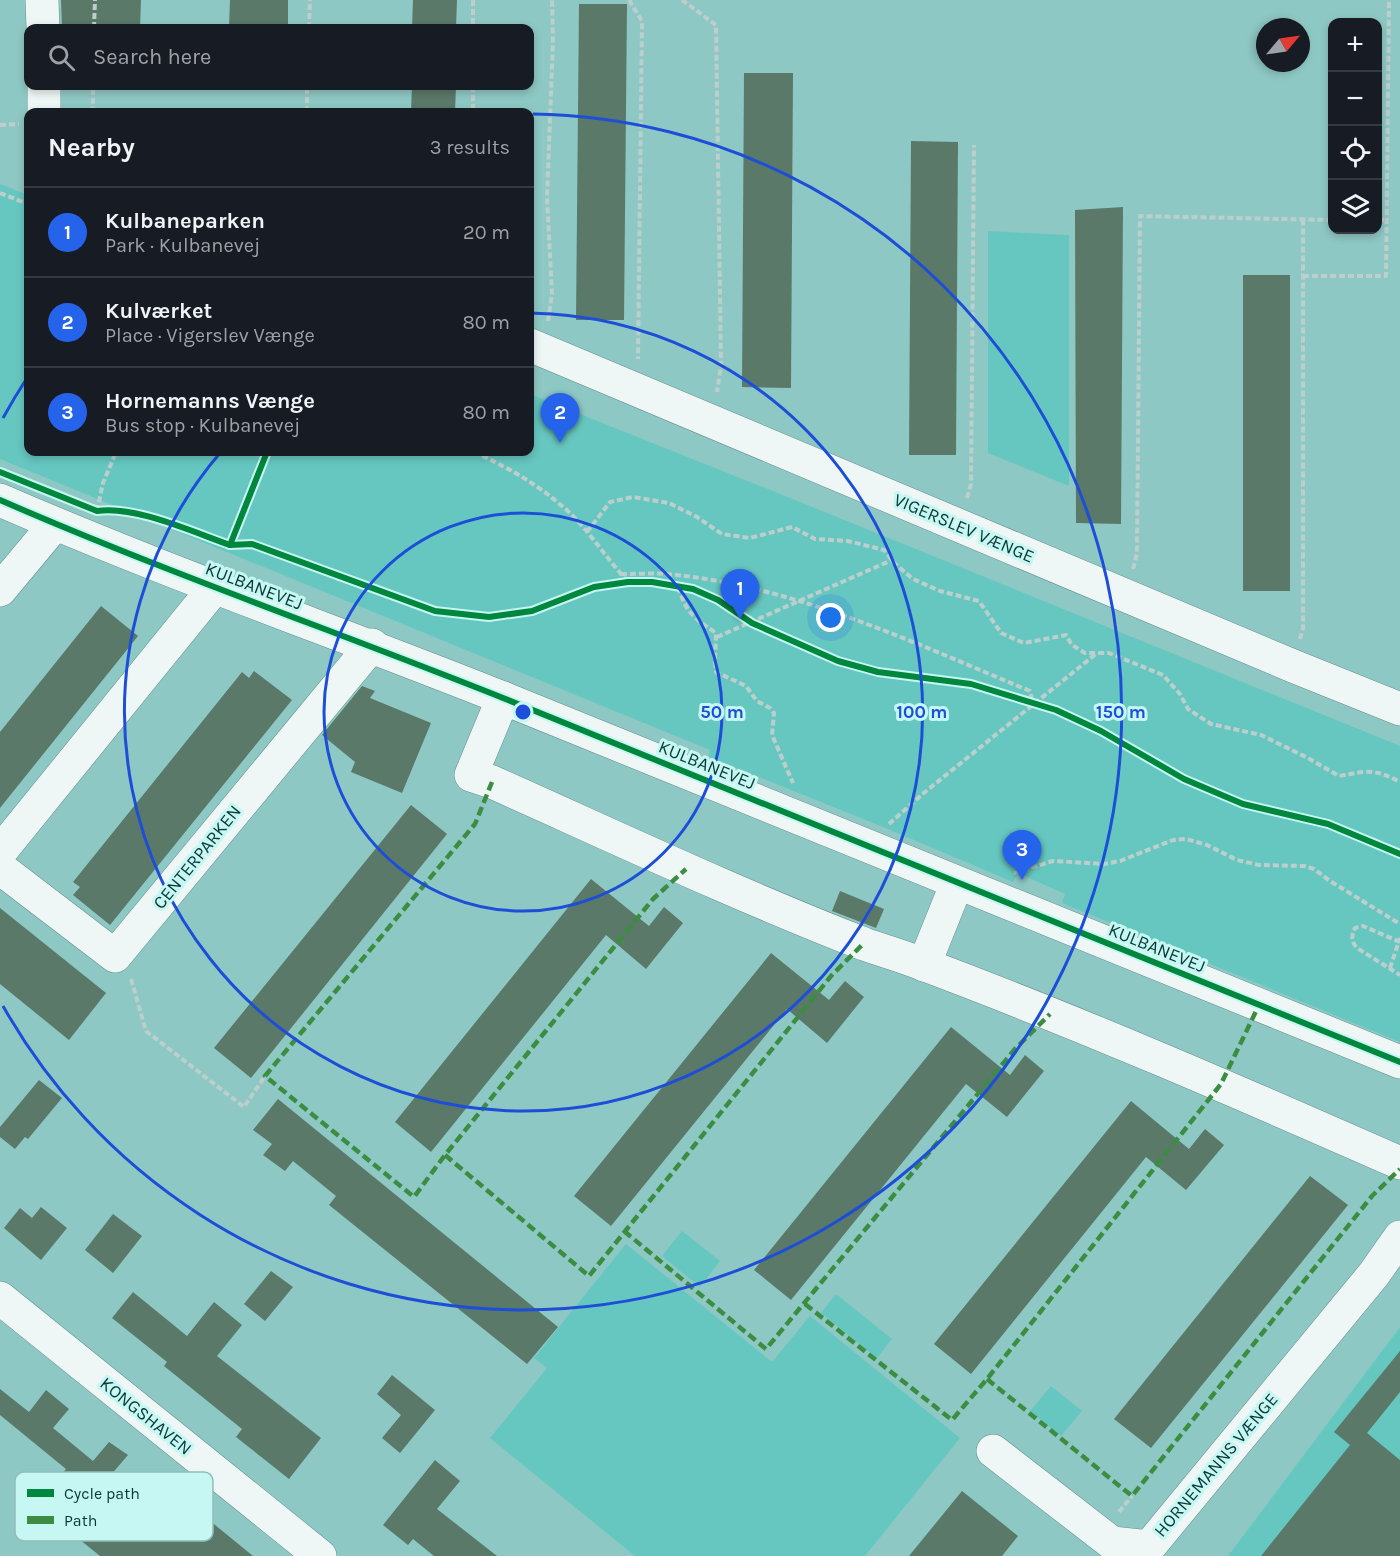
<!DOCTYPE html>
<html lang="en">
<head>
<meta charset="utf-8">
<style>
	:root { --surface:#171b24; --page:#20242c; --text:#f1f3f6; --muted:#9ea1a6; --line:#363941; --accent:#2563eb }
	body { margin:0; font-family:Karla,sans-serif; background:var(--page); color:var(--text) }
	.controls { position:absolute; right:18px; top:18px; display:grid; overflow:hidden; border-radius:12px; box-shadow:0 3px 9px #0003 }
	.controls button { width:54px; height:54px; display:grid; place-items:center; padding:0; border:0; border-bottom:2px solid var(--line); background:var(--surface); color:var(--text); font:30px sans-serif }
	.compass { position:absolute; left:1256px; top:18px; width:54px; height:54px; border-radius:50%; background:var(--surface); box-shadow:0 3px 9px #0003; rotate:61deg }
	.you { position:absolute; left:831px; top:618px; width:21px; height:21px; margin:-15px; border:4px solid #fff; border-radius:50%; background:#1a73e8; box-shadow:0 0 0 9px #1a73e833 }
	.badge { display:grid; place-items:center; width:39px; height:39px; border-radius:50%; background:var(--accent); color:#fff; font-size:20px; font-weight:700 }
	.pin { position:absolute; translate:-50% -50px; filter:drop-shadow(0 2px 3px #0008) }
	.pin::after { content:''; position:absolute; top:32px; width:21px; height:18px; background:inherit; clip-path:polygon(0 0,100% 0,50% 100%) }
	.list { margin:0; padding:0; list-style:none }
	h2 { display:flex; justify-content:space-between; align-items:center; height:78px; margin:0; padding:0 24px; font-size:26px }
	h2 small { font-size:20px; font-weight:400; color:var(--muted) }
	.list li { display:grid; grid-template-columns:39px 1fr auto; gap:18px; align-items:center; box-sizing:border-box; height:90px; padding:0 24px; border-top:2px solid var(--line) }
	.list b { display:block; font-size:22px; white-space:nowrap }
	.list p { margin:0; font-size:20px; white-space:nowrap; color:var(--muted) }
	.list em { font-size:20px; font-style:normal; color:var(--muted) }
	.icon { flex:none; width:33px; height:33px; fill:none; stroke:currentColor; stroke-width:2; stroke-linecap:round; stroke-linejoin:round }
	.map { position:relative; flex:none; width:1400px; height:1556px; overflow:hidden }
	.search { position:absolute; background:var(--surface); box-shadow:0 3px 9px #0003; left:24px; top:24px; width:510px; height:66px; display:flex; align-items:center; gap:15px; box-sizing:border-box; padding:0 21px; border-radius:12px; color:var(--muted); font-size:22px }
	.panel { position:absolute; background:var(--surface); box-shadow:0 3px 9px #0003; left:24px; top:108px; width:510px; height:348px; border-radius:12px }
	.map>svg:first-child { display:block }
</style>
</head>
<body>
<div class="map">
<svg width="1400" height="1556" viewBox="0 0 1400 1556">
	<rect width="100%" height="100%" fill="#8ec8c4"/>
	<!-- green -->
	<g fill="#66c7c1">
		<polygon points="0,184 28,195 28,452 530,452 530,394 778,493 1400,746 1400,1042 1062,903 1065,894 1018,873 1013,882 888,829 709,757 710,750 0,459"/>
		<polygon points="988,231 1069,235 1069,486 988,453"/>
		<polygon points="682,1231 720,1261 700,1287 662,1256"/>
		<polygon points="626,1244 772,1362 810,1316 960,1438 865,1556 635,1556 490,1438 547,1368 534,1358"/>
		<polygon points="836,1294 892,1339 877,1358 821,1313"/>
		<polygon points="1400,1327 1400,1556 1228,1556"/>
		<polygon points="1051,1386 1082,1411 1061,1436 1030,1411"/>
	</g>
	<!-- building -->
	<g fill="#5a7969">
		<polygon points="61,0 141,0 140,28 62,28"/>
		<polygon points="230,0 288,0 288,28 229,28"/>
		<polygon points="413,0 457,0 456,28 412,28"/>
		<polygon points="579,4 627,4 624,320 576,320"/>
		<polygon points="744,73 793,73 791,388 742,387"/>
		<polygon points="412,86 456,86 455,112 411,112"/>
		<polygon points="911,141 958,142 956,455 909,455"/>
		<polygon points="1123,207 1121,524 1076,523 1075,210"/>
		<rect x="1243" y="275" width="47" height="316"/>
		<polygon points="101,606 138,636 0,808 0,732"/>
		<polygon points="254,671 292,700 110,925 73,895 80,887 73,882 242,672 249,678"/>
		<polygon points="362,686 375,691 370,698 431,723 402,793 351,772 355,762 322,735"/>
		<polygon points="411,805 447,834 251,1078 214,1048"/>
		<polygon points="591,879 649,926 664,907 683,923 646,969 606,935 431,1152 395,1122"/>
		<polygon points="840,891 884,909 876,928 832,911"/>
		<polygon points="0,908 106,993 69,1040 0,984"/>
		<polygon points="771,953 829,1000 845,981 864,997 827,1043 787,1009 611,1226 574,1196"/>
		<polygon points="951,1027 1010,1075 1025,1055 1044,1071 1007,1117 966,1084 791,1300 754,1270"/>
		<polygon points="39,1080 62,1098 28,1139 25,1137 15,1149 0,1137 0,1127"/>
		<polygon points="278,1099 558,1327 527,1364 329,1205 336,1196 293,1161 285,1171 263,1155 272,1144 253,1130"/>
		<polygon points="1131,1101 1189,1149 1205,1129 1224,1145 1186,1190 1146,1157 971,1374 934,1344"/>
		<polygon points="1310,1176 1348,1205 1151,1448 1114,1419"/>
		<polygon points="41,1207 67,1228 41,1260 4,1228 20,1208 32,1218"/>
		<polygon points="113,1214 142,1236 113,1273 85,1250"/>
		<polygon points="271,1271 293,1287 265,1321 244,1304"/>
		<polygon points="133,1292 187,1336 214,1302 242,1325 217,1356 321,1438 289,1479 236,1437 242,1429 164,1366 167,1362 112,1318"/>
		<polygon points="1400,1351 1400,1392 1367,1433 1400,1460 1400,1556 1261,1556 1350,1445 1334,1432"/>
		<polygon points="392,1375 435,1410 400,1453 382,1438 401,1415 377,1394"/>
		<polygon points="0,1389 29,1412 46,1390 69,1409 53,1428 93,1461 109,1442 128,1455 110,1476 152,1509 171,1486 189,1500 187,1502 253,1556 100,1556 37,1505 66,1469 0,1415"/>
		<polygon points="435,1460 460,1481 437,1509 497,1556 434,1556 413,1539 408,1545 383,1525"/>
		<polygon points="962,1491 1018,1536 1002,1556 909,1556"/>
	</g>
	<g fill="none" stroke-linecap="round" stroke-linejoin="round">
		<!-- minor casing -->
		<g stroke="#658f8d" stroke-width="34">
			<g id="minor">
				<polyline points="42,0 43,28"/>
				<polyline points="44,86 44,112"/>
				<polyline points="530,345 1293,666 1400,709"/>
				<path d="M0 500C165 572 335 631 503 698L1400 1062"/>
				<polyline points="0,590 55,524"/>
				<path d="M503 698 471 775 492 782C615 837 738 895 864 944 884 951 905 957 925 965 1085 1025 1243 1094 1400 1163"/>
				<polyline points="0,852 215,587"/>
				<polyline points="0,868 115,956 372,645"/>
				<polyline points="924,965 957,883"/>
				<polyline points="0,1298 320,1556"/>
				<polyline points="993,1451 1112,1543 1149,1547 1374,1274 1400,1237"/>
			</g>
		</g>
		<!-- path -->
		<g stroke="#bccfcd" stroke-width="4" stroke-dasharray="6 3" stroke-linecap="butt">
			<polyline points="473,0 473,28"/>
			<polyline points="629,0 642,21 638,359"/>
			<polyline points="682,0 716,25 721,365 717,392"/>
			<polyline points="94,28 95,0"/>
			<polyline points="309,28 310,0"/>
			<polyline points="473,86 473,112"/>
			<polyline points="90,112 93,107 93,86"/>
			<polyline points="204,112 221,112"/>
			<polyline points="307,112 307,86"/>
			<polyline points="0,125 19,124"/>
			<polyline points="0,193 28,204"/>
			<polyline points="1378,220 1387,220"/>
			<polyline points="1303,276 1386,276 1389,0"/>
			<polyline points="548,321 552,294 547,198 553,40 552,0"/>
			<path d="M474 452C510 468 542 487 571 514 592 535 608 560 628 582"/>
			<polyline points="967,498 971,484 974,145"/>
			<polyline points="97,511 103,483 116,452"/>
			<path d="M587 532 610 502 633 497 669 503 697 517 722 534 750 538 792 527 815 539 848 541 884 550 894 563 913 579 940 591 979 601 1001 633 1024 643 1066 635 1072 645 1085 653H1109L1163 675 1180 694 1188 709 1211 724 1261 735 1306 757 1339 776C1367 771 1374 768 1400 782"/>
			<polyline points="1133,569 1137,553 1140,216 1332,220"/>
			<path d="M621 574C636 574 652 573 667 574 795 586 912 642 1030 691L1033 703"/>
			<path d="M678 587C687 614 693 617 716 633L715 661 716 672 746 686 757 701 770 708 774 713 772 735 793 783"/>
			<polyline points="717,637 892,560"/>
			<polyline points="1300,639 1303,628 1303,220"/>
			<polyline points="889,824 925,792 1097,653"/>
			<polyline points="1014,873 1053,861 1104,864 1120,861 1173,840 1186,839 1207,845 1237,860 1259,865 1304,866 1314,869 1330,881 1400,924"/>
			<path d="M1400 942 1363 926 1355 928C1351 937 1351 941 1357 948L1400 975"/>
			<polyline points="1390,968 1400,938"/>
			<polyline points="131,979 146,1031 244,1107 265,1076"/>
			<polyline points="1119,1512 1132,1496"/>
		</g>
		<!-- minor -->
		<use href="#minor" stroke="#eef7f6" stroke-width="33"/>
		<!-- quiet -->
		<g stroke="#3c8d41" stroke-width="4.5" stroke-dasharray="9 4.5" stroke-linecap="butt">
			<polyline points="492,782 475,824 265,1076 414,1197 445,1155 653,899 686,869"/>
			<polyline points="445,1155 589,1276 831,976 864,943"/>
			<polyline points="624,1231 766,1349 1015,1049 1050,1014"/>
			<polyline points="805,1304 952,1420 987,1379 1221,1084 1259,1005"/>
			<polyline points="987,1379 1132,1496 1372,1196 1400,1169"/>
		</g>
		<!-- cycleway casing -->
		<g stroke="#c7f7f3" stroke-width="10">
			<g id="cycleway">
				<path d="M0 472 97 511C134 505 193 532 230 545L267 452"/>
				<path d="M0 500C165 572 335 631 503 698L1400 1062"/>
				<polyline points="230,545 252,544 435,611 489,617 532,611 594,587 628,582 652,582 693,589 718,600 752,623 838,661 878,672 971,684 1056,710 1101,731 1184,779 1243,804 1328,824 1400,854"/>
			</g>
		</g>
		<!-- cycleway -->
		<use href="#cycleway" stroke="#00873e" stroke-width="6"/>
	</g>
	<!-- distance rings -->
	<g fill="none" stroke="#1d4ed8" stroke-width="3">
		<circle cx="523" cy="712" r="199"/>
		<path d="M530 313A399 399 0 1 1 220 453"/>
		<path d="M3 418A598 598 0 0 1 27 378M533 114A598 598 0 1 1 3 1006"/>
	</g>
	<g text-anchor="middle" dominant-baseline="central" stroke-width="6" stroke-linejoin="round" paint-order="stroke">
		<!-- street labels -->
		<g font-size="18" fill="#093a37" stroke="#c7f7f3">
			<text transform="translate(964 528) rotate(23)">VIGERSLEV VÆNGE</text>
			<text transform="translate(254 586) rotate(21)">KULBANEVEJ</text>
			<text transform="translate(707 765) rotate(22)">KULBANEVEJ</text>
			<text transform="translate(197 857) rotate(-51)">CENTERPARKEN</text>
			<text transform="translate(1157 948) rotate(22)">KULBANEVEJ</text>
			<text transform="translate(146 1416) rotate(39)">KONGSHAVEN</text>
			<text transform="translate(1216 1465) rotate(-50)">HORNEMANNS VÆNGE</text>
		</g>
	</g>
	<!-- legend -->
	<rect x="15" y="1472" width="198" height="69" rx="9" fill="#c7f7f3" stroke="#8ebebb" stroke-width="1.5"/>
	<rect x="27" y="1489" width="27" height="8" fill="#00873e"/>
	<rect x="27" y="1516" width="27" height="8" fill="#3c8d41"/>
	<g font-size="16" fill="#093a37">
		<text x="64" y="1499">Cycle path</text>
		<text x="64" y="1526">Path</text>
	</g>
	<circle cx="523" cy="712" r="9" fill="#1d4ed8" stroke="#c7f7f3" stroke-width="3"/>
	<g font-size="18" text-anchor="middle" font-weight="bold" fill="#1d4ed8" stroke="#c7f7f3" stroke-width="6" stroke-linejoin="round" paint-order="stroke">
		<text x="722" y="718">50 m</text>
		<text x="922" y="718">100 m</text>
		<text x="1121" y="718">150 m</text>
	</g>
</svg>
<div class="controls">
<button>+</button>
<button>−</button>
<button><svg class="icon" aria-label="locate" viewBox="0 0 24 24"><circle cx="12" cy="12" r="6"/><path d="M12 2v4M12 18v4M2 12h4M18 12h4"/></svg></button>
<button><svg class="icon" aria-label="layers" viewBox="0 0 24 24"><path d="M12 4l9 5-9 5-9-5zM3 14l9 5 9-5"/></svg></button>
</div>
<svg class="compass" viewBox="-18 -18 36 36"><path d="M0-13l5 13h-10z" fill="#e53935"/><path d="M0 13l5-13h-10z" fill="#9ea1a6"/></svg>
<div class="you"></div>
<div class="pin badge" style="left:740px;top:619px">1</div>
<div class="pin badge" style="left:560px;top:443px">2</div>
<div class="pin badge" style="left:1022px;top:880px">3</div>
<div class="search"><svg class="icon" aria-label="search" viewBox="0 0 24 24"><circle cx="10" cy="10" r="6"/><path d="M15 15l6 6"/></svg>Search here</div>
<section class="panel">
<h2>Nearby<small>3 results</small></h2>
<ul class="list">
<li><span class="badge">1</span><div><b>Kulbaneparken</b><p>Park · Kulbanevej</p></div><em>20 m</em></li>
<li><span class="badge">2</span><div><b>Kulværket</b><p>Place · Vigerslev Vænge</p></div><em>80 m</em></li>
<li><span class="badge">3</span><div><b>Hornemanns Vænge</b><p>Bus stop · Kulbanevej</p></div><em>80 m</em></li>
</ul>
</section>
</div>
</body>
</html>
